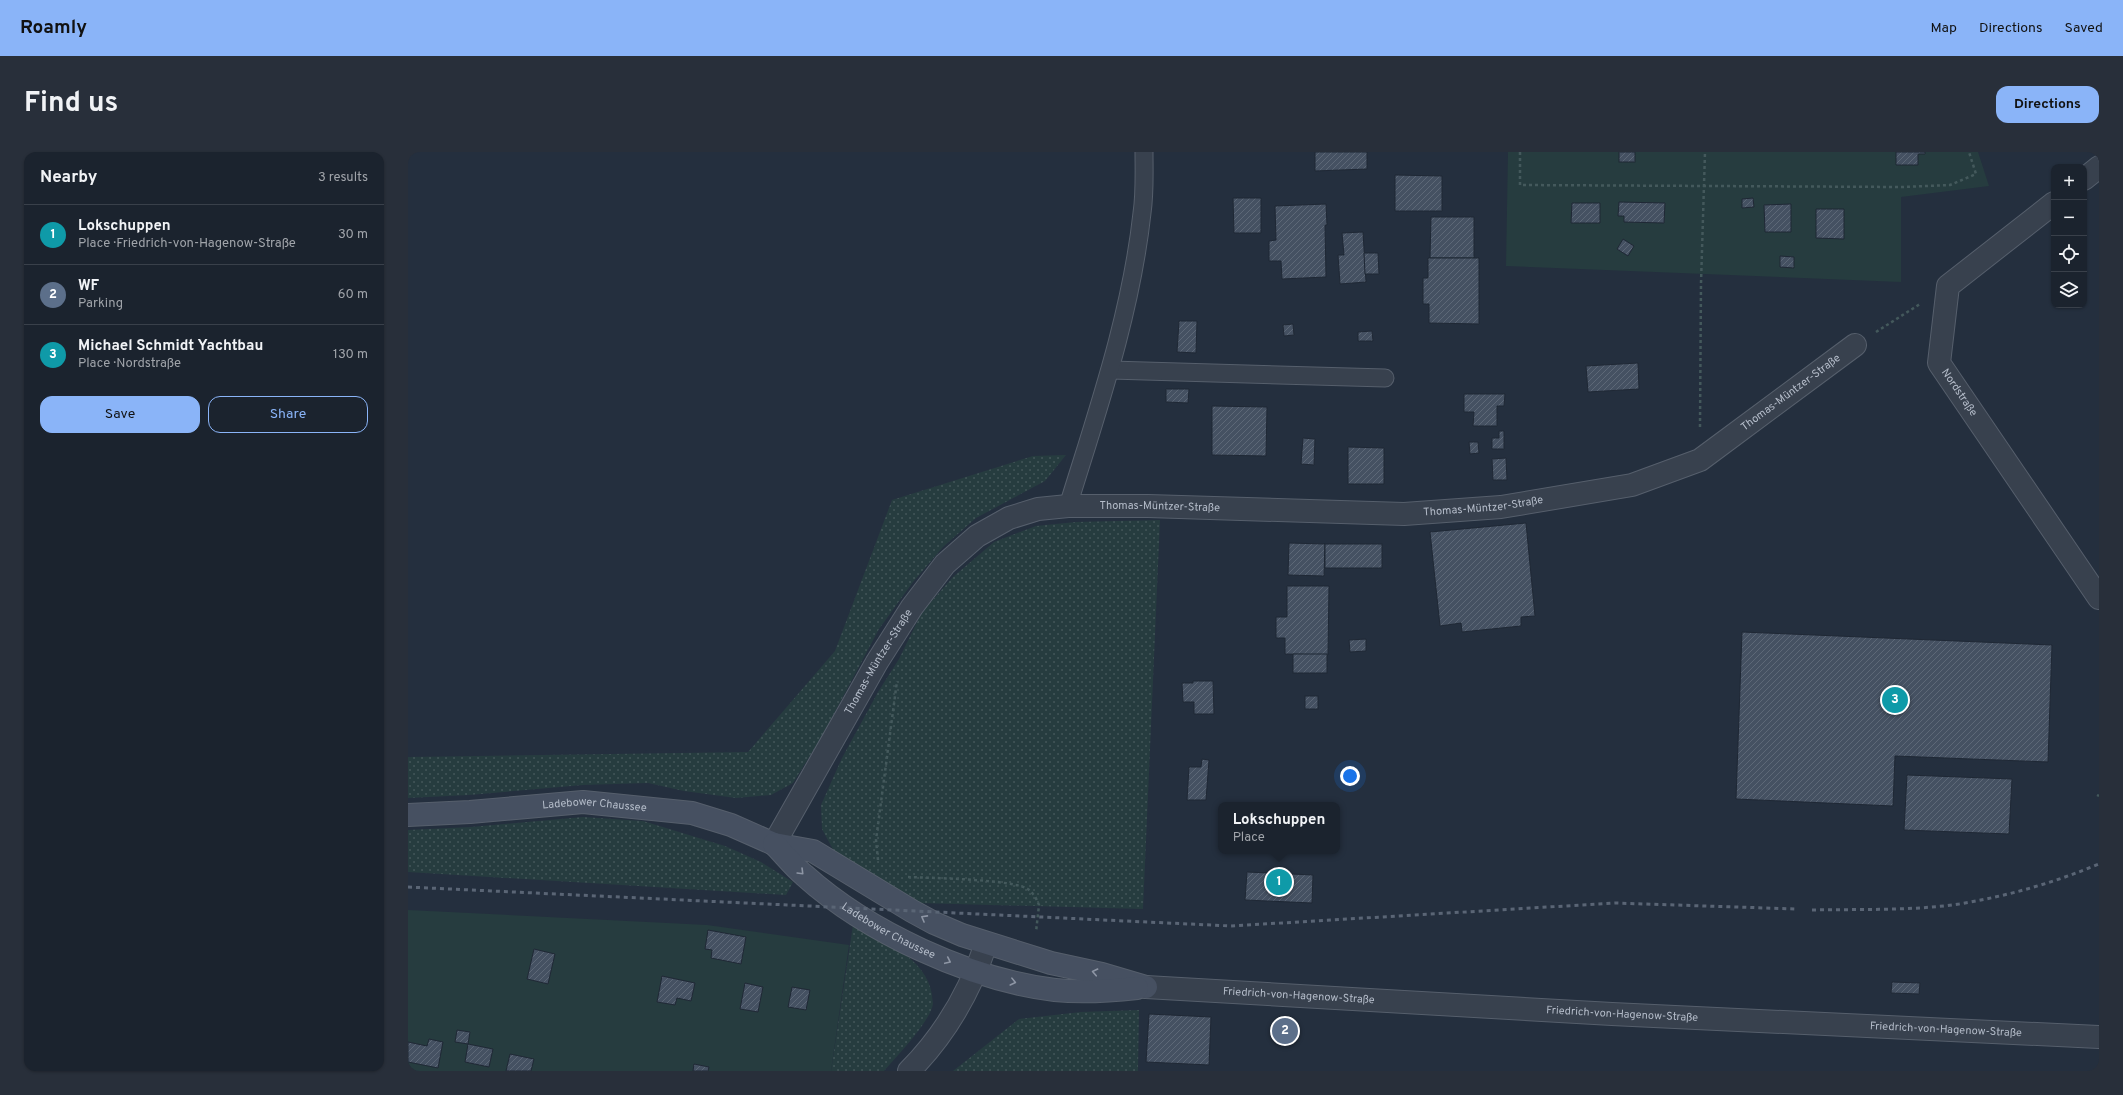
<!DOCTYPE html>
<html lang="en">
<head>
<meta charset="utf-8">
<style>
	:root { --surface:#1b232e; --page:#282f3a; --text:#f1f3f6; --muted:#a0a4aa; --line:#39404a; --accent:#8ab4f8 }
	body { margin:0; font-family:Overpass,sans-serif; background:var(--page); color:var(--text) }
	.controls { position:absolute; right:12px; top:12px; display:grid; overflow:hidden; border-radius:8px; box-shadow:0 1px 3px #0004 }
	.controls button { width:36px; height:36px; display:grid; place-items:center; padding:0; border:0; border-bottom:1px solid var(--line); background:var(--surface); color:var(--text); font:20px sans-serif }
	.you { position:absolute; left:942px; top:624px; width:14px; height:14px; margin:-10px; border:3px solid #fff; border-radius:50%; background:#1a73e8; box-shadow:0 0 0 6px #1a73e833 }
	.badge { display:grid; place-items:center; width:26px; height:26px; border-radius:50%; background:var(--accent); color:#fff; font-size:13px; font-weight:700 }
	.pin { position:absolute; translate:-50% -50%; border:2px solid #fff; box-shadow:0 1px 4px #0006 }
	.popup { position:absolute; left:810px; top:650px; width:122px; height:52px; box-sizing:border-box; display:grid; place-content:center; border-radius:8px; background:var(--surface); filter:drop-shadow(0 1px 3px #0005); font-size:13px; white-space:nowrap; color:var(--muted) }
	.popup b { font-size:15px; color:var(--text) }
	.popup::after { content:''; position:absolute; left:50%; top:100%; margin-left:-8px; border:8px solid transparent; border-top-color:var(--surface) }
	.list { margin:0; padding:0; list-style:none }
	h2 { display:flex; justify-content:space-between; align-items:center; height:52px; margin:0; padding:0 16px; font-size:17px }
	h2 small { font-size:13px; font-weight:400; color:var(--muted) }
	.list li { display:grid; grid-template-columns:26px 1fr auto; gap:12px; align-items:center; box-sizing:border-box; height:60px; padding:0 16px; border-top:1px solid var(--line) }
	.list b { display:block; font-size:15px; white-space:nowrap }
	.list p { margin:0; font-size:13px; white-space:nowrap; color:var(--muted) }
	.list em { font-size:13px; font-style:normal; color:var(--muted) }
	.actions { display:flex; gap:8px; padding:12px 16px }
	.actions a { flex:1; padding:9px 0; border:1px solid var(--accent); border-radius:12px; text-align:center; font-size:14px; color:var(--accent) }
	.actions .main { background:var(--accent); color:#111 }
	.icon { flex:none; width:22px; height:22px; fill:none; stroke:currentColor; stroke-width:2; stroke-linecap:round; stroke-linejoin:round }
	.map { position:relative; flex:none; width:1691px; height:919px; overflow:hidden; border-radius:12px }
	header { display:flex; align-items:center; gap:24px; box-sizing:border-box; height:56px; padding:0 20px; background:var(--accent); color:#111 }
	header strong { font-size:19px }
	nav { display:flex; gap:22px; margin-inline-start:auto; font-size:14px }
	.intro { display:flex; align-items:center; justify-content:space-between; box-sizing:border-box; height:96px; padding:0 24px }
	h1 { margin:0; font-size:28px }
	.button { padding:10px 18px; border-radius:12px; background:var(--accent); color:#111; font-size:14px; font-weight:700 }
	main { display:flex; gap:24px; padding:0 24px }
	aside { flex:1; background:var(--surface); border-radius:12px; box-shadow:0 1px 3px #0004 }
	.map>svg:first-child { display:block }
</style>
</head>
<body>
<header>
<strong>Roamly</strong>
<nav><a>Map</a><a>Directions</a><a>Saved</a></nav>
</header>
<div class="intro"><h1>Find us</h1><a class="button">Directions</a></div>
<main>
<aside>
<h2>Nearby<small>3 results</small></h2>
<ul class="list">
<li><span class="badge" style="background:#0f9aa8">1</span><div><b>Lokschuppen</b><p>Place · Friedrich-von-Hagenow-Straße</p></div><em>30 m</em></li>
<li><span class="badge" style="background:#5c6f8a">2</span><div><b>WF</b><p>Parking</p></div><em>60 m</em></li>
<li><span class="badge" style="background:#0f9aa8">3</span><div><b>Michael Schmidt Yachtbau</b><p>Place · Nordstraße</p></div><em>130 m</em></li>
</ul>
<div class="actions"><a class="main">Save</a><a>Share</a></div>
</aside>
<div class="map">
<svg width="1691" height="919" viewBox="0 0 1691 919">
	<defs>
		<pattern id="grass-dots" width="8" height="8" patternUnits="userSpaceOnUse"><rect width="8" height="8" fill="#263c3f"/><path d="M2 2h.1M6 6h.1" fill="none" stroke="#435659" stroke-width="1.8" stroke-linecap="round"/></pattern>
		<pattern id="building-hatch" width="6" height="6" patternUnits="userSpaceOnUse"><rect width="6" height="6" fill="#455162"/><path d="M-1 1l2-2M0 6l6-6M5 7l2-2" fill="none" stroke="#5d6877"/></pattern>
	</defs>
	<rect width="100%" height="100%" fill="#242f3e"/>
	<!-- grass -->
	<g fill="url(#grass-dots)">
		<polygon points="658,303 637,329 568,366 535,395 505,430 471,477 413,586 385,631 363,643 328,646 276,639 240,631 175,633 61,643 0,646 0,605 340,600 427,499 484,348 625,304"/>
		<polygon points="752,368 735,757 510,751 429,705 414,677 413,653 434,606 470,540 491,507 514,460 545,425 586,390 628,374 668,370"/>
		<polygon points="175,665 235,669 317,694 353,710 385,730 378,743 0,720 0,678 63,675"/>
		<path d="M445 773C475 789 519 806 524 843 524 846 525 850 525 852 522 870 488 905 476 919H423Z"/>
		<polygon points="731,858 730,919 545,919 611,867 673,860"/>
	</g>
	<!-- garden -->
	<g fill="#263c3f">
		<polygon points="1100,0 1570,0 1581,34 1493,45 1493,130 1098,114"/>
		<polygon points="0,758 299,773 441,793 423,919 0,919"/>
	</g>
	<!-- building -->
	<g fill="url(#building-hatch)" stroke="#1f2835">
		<polygon points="907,0 959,0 959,17 907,19"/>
		<rect x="1211" y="0" width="16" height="10"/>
		<polygon points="1488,0 1517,0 1517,2 1510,2 1510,13 1488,13"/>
		<polygon points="987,23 1034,24 1034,59 987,59"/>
		<polygon points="825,46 853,46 853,81 826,81"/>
		<polygon points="1345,46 1346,55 1334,56 1334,47"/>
		<polygon points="1211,50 1257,51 1256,71 1216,70 1216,64 1210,64"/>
		<polygon points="1164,51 1192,51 1192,71 1163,71"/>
		<polygon points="918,52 919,73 917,73 918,125 874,127 873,109 861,109 861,89 868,88 867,54"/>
		<polygon points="1383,52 1383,80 1357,80 1356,53"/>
		<polygon points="1408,57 1436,57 1436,87 1408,86"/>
		<polygon points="1023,65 1066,65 1066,106 1022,106"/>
		<polygon points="955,80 958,130 932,132 930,103 936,103 934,81"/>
		<polygon points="1215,87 1226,94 1220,104 1209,97"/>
		<polygon points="956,101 970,101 971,122 957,122"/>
		<polygon points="1372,104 1386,105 1386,116 1372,115"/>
		<polygon points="1020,106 1071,106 1071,172 1021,171 1021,152 1015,152 1015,126 1020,126"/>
		<polygon points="771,169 789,169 788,201 769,200"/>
		<polygon points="885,172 886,183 876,184 875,173"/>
		<polygon points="964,179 965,189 950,189 950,180"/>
		<polygon points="1230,211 1231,237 1180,240 1178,214"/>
		<polygon points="758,237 781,237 780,251 758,250"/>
		<polygon points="1056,242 1097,242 1096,254 1089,254 1089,274 1065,274 1066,260 1056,260"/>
		<polygon points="804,254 859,255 858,304 804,303"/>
		<polygon points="1091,279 1096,279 1096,297 1084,297 1084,286 1091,286"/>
		<polygon points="895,286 907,287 906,313 893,312"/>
		<polygon points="1061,290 1070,290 1071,301 1062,302"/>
		<polygon points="940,295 976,296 976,332 940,332"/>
		<polygon points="1098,306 1099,328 1085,328 1084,307"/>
		<polygon points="1118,371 1127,464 1113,465 1113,474 1054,480 1053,471 1032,474 1022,380"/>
		<polygon points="881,391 917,392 916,424 880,423"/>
		<rect x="917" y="392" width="57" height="24"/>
		<polygon points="879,434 921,434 920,503 877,502 877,486 868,486 868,465 879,465"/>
		<polygon points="1334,480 1644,493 1640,610 1487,604 1485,654 1328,647"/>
		<polygon points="958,487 958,499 942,500 941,488"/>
		<rect x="885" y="502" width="34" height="19"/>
		<polygon points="785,529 805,529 806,562 786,562 786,550 775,550 774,531 785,531"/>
		<rect x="897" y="544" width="13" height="13"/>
		<polygon points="794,607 801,608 798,648 779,648 781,615 793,615"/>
		<polygon points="1499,623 1604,627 1601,682 1496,678"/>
		<polygon points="839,720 905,723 904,751 837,748"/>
		<polygon points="300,778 338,785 333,812 303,806 304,798 297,797"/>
		<polygon points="126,797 147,802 140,832 119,827"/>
		<polygon points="254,824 287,831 283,849 269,846 267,853 249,850"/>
		<polygon points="1484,830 1512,831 1511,842 1483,841"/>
		<polygon points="337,831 355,835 350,860 332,857"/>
		<polygon points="384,835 402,838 398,858 380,855"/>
		<polygon points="741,862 803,865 801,913 738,910"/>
		<polygon points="49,878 62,880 60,892 47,890"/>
		<polygon points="21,887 35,890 30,916 0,910 0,890 19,894"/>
		<polygon points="60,892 85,897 81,915 57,910"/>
		<polygon points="102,902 126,907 123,919 98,919"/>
		<polygon points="286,912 301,915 300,919 285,919"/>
	</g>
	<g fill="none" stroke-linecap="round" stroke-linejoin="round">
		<!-- lane casing -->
		<g stroke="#565f6c" stroke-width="19">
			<g id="lane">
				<polyline points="703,218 977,226"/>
				<path d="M660 354C690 257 723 162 734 61 737 41 736 20 736 0"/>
			</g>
		</g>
		<!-- street casing -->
		<g stroke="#565f6c" stroke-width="24">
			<g id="street">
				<polyline points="1676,27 1691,15"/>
				<path id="s1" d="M1646 51 1540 134 1531 211 1691 446"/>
				<path id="s2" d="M366 692 469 510 504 455 537 412 569 384 601 366 630 357 660 354H740L996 362 1093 355 1224 333 1292 308 1447 193"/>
				<path id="s3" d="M738 835 1204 862 1691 885"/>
				<path d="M501 919C536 884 562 839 578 792"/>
			</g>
		</g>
		<!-- secondary casing -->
		<g stroke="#565f6c" stroke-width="24">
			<g id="secondary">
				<path id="s4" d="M0 663 62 660 175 650 284 661 323 673 366 692 405 699 504 759 526 771 554 783 643 811 694 822 738 835"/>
				<path id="s5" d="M366 692C376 702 385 714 396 723 459 780 563 828 647 838 675 841 702 839 729 836"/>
			</g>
		</g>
		<!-- path -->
		<g stroke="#44595c" stroke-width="2.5" stroke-dasharray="3 3" stroke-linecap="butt">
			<polyline points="1112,0 1112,33 1494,35 1542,33 1568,22 1561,0"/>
			<polyline points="1468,180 1512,152"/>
			<polyline points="1292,275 1293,131 1297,0"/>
			<polyline points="1689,643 1691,644"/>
			<polyline points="470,708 468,688 489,529"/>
			<path d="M500 725C520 726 609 727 621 738 626 742 629 748 631 753L628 780"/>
		</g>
		<!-- lane -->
		<use href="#lane" stroke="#38414e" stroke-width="17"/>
		<!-- street -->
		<use href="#street" stroke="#38414e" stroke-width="22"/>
		<!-- secondary -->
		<use href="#secondary" stroke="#465061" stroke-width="22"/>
		<!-- rail -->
		<g stroke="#5a6575" stroke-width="3" stroke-dasharray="4 4" stroke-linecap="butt">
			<polyline points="0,735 823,774 1207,751 1388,757"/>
			<path d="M1404 758C1453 757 1502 759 1551 752 1600 744 1645 731 1691 712"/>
		</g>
	</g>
	<!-- one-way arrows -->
	<defs><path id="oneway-chevron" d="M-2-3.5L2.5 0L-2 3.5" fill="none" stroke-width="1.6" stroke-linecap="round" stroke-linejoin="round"/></defs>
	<g stroke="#8e96a5">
		<use href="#oneway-chevron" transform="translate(393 720) rotate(45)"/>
		<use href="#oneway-chevron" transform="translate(516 766) rotate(-151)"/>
		<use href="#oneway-chevron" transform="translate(540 809) rotate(25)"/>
		<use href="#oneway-chevron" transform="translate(687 820) rotate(-168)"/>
		<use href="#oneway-chevron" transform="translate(605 830) rotate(14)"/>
	</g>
	<g text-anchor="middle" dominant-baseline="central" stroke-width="4" stroke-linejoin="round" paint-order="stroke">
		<!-- street labels -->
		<g font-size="11" fill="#b4bcc9" stroke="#1d2633">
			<text stroke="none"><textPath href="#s2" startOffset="1220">Thomas-Müntzer-Straße</textPath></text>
			<text stroke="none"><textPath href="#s1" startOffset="248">Nordstraße</textPath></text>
			<text stroke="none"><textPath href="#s2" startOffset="884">Thomas-Müntzer-Straße</textPath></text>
			<text stroke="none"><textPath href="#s2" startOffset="560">Thomas-Müntzer-Straße</textPath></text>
			<text stroke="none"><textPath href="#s2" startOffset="210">Thomas-Müntzer-Straße</textPath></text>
			<text stroke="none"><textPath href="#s4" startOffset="187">Ladebower Chaussee</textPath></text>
			<text stroke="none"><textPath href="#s5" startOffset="145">Ladebower Chaussee</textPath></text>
			<text stroke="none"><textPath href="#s3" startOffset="153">Friedrich-von-Hagenow-Straße</textPath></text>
			<text stroke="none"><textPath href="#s3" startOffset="477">Friedrich-von-Hagenow-Straße</textPath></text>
			<text stroke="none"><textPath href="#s3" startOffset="801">Friedrich-von-Hagenow-Straße</textPath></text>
		</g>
	</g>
</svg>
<div class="controls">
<button>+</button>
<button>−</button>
<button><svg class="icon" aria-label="locate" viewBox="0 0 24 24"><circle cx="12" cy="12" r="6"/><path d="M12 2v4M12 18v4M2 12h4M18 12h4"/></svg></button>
<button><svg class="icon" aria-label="layers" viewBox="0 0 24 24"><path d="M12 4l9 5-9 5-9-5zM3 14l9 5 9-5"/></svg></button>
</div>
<div class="you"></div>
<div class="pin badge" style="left:871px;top:730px;background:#0f9aa8">1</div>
<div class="popup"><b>Lokschuppen</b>Place</div>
<div class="pin badge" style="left:877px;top:879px;background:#5c6f8a">2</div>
<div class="pin badge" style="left:1487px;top:548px;background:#0f9aa8">3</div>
</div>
</main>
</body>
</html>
